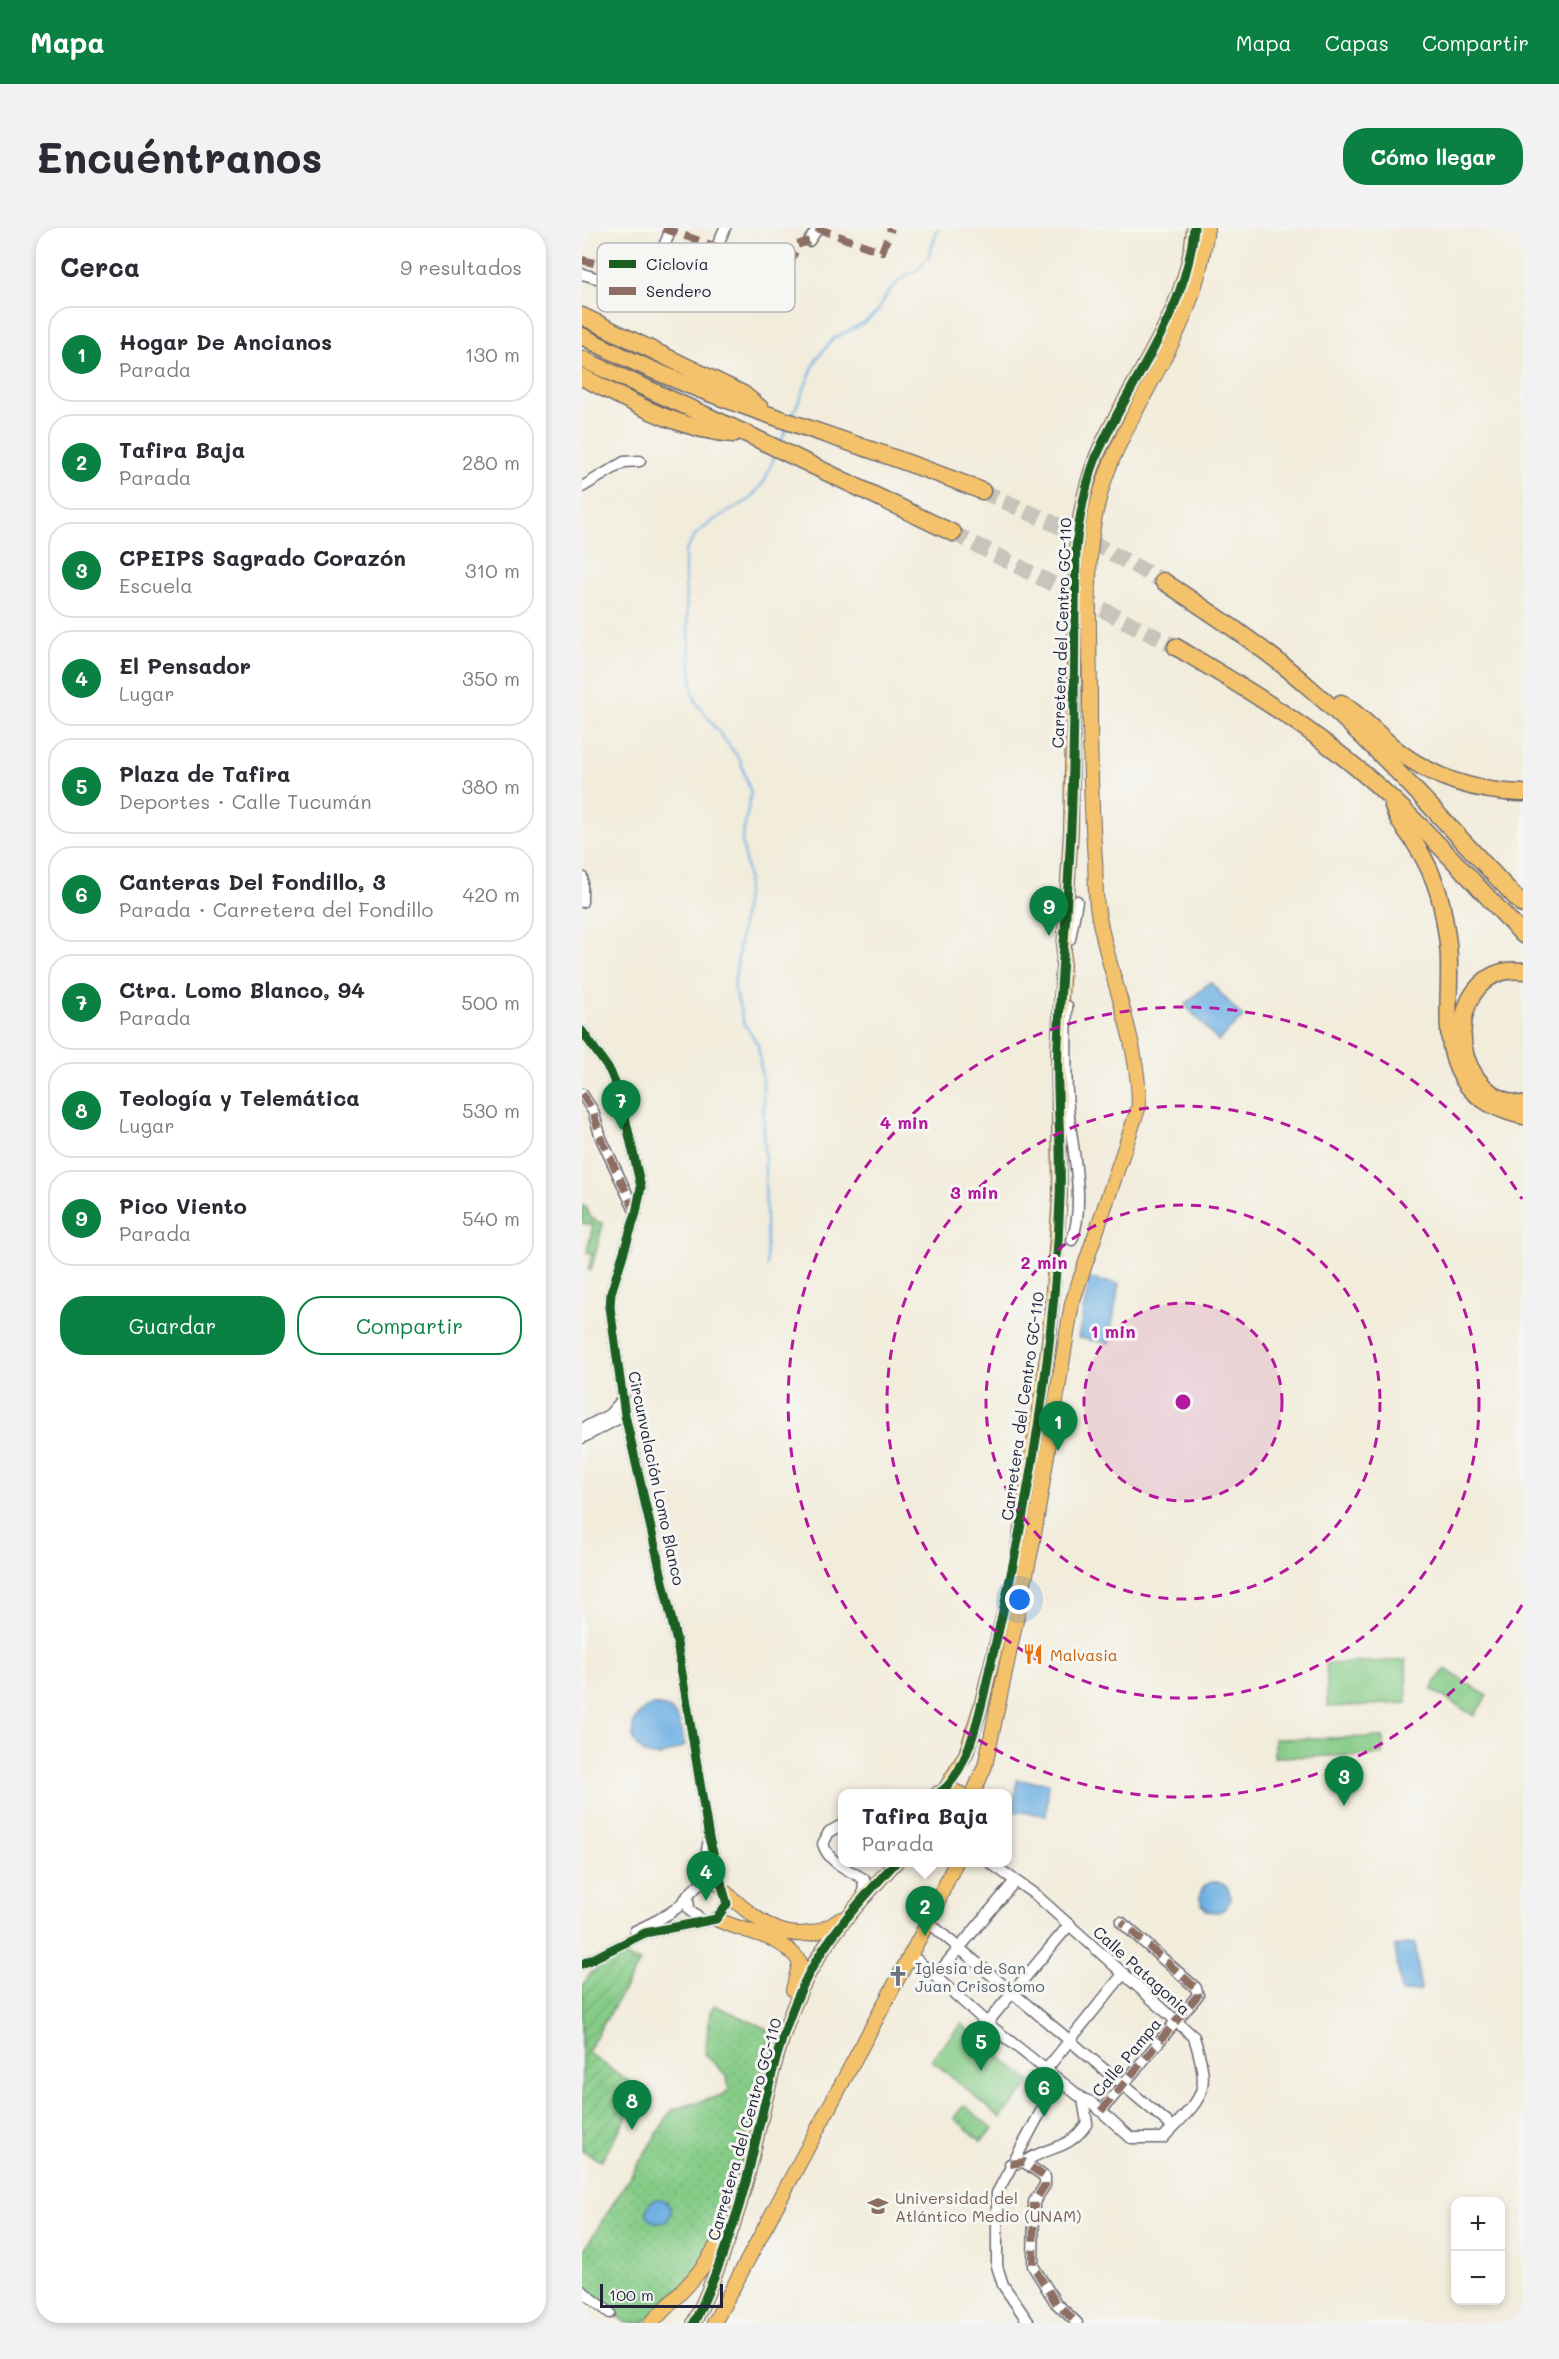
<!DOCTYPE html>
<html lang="es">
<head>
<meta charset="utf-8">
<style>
	:root { --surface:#fff; --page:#f2f2f3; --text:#2b2b33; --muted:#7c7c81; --line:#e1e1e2; --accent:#0b8043 }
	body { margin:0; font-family:Mali,sans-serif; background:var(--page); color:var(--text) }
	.controls { position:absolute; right:18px; bottom:18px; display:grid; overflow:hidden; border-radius:12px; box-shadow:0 3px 9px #0003 }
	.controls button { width:54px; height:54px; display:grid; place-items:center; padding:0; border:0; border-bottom:2px solid var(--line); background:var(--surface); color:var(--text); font:30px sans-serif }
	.scale { position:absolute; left:18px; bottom:15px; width:123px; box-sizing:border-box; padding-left:6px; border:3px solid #22223b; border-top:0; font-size:16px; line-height:21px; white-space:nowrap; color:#22223b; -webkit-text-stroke:4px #f6f6f2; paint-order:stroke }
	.you { position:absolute; left:438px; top:1372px; width:21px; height:21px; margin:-15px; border:4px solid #fff; border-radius:50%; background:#1a73e8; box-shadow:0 0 0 9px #1a73e833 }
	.badge { display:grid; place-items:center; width:39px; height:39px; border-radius:50%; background:var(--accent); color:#fff; font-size:20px; font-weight:700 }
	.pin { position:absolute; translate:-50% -50px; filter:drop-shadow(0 2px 3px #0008) }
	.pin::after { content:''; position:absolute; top:32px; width:21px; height:18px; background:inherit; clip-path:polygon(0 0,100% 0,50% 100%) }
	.popup { position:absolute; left:256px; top:1561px; width:174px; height:78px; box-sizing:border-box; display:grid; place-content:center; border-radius:12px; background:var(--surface); filter:drop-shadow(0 2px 4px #0005); font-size:20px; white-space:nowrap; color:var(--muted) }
	.popup b { font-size:22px; color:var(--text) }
	.popup::after { content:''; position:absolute; left:50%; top:100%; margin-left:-12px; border:12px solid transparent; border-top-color:var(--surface) }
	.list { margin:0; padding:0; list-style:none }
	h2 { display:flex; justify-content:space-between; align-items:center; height:78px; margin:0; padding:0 24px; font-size:26px }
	h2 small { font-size:20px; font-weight:400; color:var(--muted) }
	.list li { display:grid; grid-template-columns:39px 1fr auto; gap:18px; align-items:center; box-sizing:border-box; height:96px; margin:0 12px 12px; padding:0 12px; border:2px solid var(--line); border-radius:24px }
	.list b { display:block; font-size:22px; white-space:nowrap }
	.list p { margin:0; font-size:20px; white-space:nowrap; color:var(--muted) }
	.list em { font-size:20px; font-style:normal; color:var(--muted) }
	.actions { display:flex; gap:12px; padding:18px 24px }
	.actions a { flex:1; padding:14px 0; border:2px solid var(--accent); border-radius:24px; text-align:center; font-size:21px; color:var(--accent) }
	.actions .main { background:var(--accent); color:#fff }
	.map { position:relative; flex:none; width:941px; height:2095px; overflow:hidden; border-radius:24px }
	header { display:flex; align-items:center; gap:36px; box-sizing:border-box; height:84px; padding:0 30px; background:var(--accent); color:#fff }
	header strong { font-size:28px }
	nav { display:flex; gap:33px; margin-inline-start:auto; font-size:21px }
	.intro { display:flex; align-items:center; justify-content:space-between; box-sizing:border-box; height:144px; padding:0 36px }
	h1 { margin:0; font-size:42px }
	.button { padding:15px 27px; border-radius:24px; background:var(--accent); color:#fff; font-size:21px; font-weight:700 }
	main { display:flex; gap:36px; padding:0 36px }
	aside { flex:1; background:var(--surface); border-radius:24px; box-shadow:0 3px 9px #0003 }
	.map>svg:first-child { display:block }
</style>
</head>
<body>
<header>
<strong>Mapa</strong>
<nav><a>Mapa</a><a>Capas</a><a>Compartir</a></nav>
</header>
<div class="intro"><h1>Encuéntranos</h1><a class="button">Cómo llegar</a></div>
<main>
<aside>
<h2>Cerca<small>9 resultados</small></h2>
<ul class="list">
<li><span class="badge">1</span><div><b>Hogar De Ancianos</b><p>Parada</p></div><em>130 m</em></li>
<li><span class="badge">2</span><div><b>Tafira Baja</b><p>Parada</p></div><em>280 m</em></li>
<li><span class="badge">3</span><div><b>CPEIPS Sagrado Corazón</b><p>Escuela</p></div><em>310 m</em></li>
<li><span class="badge">4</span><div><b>El Pensador</b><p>Lugar</p></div><em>350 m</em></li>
<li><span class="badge">5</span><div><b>Plaza de Tafira</b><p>Deportes · Calle Tucumán</p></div><em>380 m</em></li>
<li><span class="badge">6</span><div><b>Canteras Del Fondillo, 3</b><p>Parada · Carretera del Fondillo</p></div><em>420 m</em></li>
<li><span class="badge">7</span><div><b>Ctra. Lomo Blanco, 94</b><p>Parada</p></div><em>500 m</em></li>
<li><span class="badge">8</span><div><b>Teología y Telemática</b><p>Lugar</p></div><em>530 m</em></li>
<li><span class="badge">9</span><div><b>Pico Viento</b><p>Parada</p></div><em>540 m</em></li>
</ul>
<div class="actions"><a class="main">Guardar</a><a>Compartir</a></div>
</aside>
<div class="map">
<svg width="941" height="2095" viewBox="0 0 941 2095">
	<defs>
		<pattern id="park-dots" width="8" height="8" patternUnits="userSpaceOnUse" patternTransform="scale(1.5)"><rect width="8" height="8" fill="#86cc87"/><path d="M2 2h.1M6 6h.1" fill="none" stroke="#73af75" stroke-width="1.8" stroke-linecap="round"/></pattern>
		<pattern id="garden-furrows" width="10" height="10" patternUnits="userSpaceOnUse" patternTransform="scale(1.5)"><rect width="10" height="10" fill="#86cc87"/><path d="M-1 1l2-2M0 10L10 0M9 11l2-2" fill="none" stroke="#73af75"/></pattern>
	</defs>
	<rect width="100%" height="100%" fill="#f6f6f2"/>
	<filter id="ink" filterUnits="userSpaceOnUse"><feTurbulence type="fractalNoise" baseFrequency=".0167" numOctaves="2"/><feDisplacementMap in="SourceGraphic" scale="12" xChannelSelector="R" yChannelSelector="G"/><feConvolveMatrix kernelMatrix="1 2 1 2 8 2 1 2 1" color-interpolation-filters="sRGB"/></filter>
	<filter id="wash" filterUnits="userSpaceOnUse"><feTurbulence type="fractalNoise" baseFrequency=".008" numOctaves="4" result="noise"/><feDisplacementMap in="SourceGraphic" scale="24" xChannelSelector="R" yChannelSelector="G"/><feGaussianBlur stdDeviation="1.35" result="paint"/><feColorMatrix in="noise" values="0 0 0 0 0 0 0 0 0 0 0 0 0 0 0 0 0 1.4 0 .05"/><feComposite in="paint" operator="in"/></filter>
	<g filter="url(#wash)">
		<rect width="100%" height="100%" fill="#f2ecdb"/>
		<!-- park -->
		<g fill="url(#park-dots)" stroke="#547761" stroke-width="1.5">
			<polygon points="132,1777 190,1803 162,1925 129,2022 110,2050 62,2095 44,2095 0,2060 0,2025 90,1882 140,1867 147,1862 145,1848 123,1826 128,1784"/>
			<polygon points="382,1877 411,1901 399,1913 372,1890"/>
		</g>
		<!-- garden -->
		<g fill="url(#garden-furrows)" stroke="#547761" stroke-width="1.5">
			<polygon points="0,978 3,978 9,990 21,996 9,1043 6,1042 10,1026 5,1024 11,997 0,995"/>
			<polygon points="34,1726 58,1734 5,1824 61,1863 19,1933 0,1923 0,1758 9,1745"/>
		</g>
		<!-- pitch -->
		<g fill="#86cc87" stroke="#547761" stroke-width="1.5">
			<polygon points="824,1432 825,1475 746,1479 744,1436"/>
			<polygon points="863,1441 905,1468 892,1488 849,1461"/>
			<polygon points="801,1509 801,1527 692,1529 692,1511"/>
			<polygon points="379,1796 449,1854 419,1890 349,1832"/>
		</g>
		<!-- water -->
		<g fill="#6fb1e3" stroke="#486a8f" stroke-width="1.5">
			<polygon points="628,754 661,789 636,813 603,777"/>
			<polygon points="507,1051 537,1056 527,1115 496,1110"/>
			<path d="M71 1477C97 1478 99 1496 103 1518 95 1521 85 1527 76 1528 49 1531 38 1489 71 1477Z"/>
			<polygon points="435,1552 467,1555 464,1587 431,1583"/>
			<circle cx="633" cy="1669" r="15"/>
			<polygon points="833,1715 839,1762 819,1765 813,1718"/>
			<circle cx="77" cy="1983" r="12"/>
		</g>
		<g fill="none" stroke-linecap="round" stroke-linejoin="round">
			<!-- stream -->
			<g stroke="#6fb1e3" stroke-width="2">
				<polyline points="210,189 235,130 252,110 282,95 295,84 307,63 318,52 338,40 347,28 356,0"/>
				<polyline points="198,216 205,199"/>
				<polyline points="185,1038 181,856 176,817 162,795 152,759 166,651 160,612 169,565 158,532 114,474 111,466 103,356 103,324 114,306 132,292 167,272 182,254 193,227"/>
			</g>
		</g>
	</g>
	<g filter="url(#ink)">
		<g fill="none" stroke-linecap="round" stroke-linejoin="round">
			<!-- highway-tunnel -->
			<g stroke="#c8c4bb" stroke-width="16" stroke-dasharray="16 8" stroke-linecap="butt">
				<polyline points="400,263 492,305 581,353"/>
				<polyline points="371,305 594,419"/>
			</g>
			<!-- minor casing -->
			<g stroke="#6b6973" stroke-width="13">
				<g id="minor">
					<polyline points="227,13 236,0"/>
					<path d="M0 46C12 49 25 54 37 54 68 55 81 24 89 0"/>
					<polyline points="108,64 125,41 143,0"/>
					<polyline points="0,259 42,234 58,233"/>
					<polyline points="0,649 0,674"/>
					<polyline points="488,711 495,673"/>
					<path d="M485 778C484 811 483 846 486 880 490 919 504 975 490 1012"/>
					<polyline points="0,803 28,843 38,867 59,959 54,985 29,1065 28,1079 43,1187 95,1415 127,1610 145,1676 134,1691 63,1705 0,1736"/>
					<polyline points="0,866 11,883 19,910 54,985"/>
					<polyline points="0,1201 27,1187 42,1170"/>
					<polyline points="0,1210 43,1187"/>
					<path d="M260 1597 247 1604 241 1616C247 1635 265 1641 282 1651L281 1669"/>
					<polyline points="120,1654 126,1616"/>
					<polyline points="106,1667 107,1682 119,1692"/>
					<polyline points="346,1694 591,1899"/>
					<path d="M53 1703C68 1696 84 1689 96 1679 110 1666 120 1641 141 1661"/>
					<path d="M323 1734 335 1732 405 1795 501 1871 509 1874 549 1910H581C621 1868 630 1867 612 1809L455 1668 407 1634"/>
					<polyline points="354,1748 433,1653"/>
					<polyline points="405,1795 488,1696"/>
					<polyline points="463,1843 542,1745"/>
					<polyline points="519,1883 616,1767 614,1760 539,1694"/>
					<path d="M442 1934C467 1917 487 1923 505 1895L501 1871"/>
					<polyline points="428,1936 442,1934 463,1949 463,1957 452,1974 451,2038 474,2075 495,2095"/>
					<polyline points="0,2063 28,2085"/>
					<polyline points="447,2095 421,2057 415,2038 415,1965 464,1874 466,1861 463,1843"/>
				</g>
			</g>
			<!-- major casing -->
			<g stroke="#6b6973" stroke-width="16">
				<g id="major">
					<path d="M362 1563 384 1526 399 1478 433 1339 467 1114 478 968 476 822 489 602 494 321C497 289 503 257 515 227 548 152 605 85 612 0"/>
					<polyline points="356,1565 369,1562 379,1566"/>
					<path d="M391 1566 403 1538 451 1313 490 1075 557 878C557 808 525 746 515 678 513 663 514 647 513 632 509 579 508 526 508 473 508 425 505 375 508 327 513 240 554 187 591 113 609 77 620 40 625 0"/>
					<path d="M143 1664C179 1696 213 1725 259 1691"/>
					<path d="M134 1691C162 1705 198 1705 218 1734L211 1762"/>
					<path d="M69 2095C97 2067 126 2040 142 2002"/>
					<path d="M112 2095C134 2048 152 2000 165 1950 181 1884 194 1810 225 1749 247 1706 281 1670 314 1634"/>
					<polyline points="132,2095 346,1694 374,1634"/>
				</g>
			</g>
			<!-- highway casing -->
			<g stroke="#6b6973" stroke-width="19">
				<g id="highway">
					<polyline points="0,88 161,166 178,180"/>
					<path d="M0 108C127 176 268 209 400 263"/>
					<polyline points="0,131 167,207 371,305"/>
					<path d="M0 149C48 173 97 202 151 206"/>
					<path d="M581 353C631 386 682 419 728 460 804 526 871 604 941 677"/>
					<path d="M594 419C649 452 704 484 755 524 824 577 882 644 941 707"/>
					<path d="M759 475C780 488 797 508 816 523 853 551 895 564 941 565"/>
					<path d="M811 578C815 593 826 604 834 617 843 631 852 650 857 667 861 682 864 700 866 716 871 759 857 812 881 851 893 872 919 883 941 888"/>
					<path d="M941 743C866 733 855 865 941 877"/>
				</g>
			</g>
			<!-- minor -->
			<use href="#minor" stroke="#fff" stroke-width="10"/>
			<!-- major -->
			<use href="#major" stroke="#f4c26a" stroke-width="14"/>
			<!-- highway -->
			<use href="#highway" stroke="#f4c26a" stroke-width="16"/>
			<!-- quiet -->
			<g stroke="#8d6e63" stroke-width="8" stroke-dasharray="15 8" stroke-linecap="butt">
				<polyline points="81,0 205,44 215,17 227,13"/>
				<polyline points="234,0 300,24 309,0"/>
				<polyline points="0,11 3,0"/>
				<polyline points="0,32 12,35"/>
				<polyline points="0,866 11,883 19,910 53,983"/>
				<polyline points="519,1883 616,1767 614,1760 539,1694"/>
				<polyline points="428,1936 442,1934 463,1949 463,1957 452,1974 451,2038 474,2075 495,2095"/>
			</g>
			<!-- cycleway casing -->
			<g stroke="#f6f6f2" stroke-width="13">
				<g id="cycleway">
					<polyline points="0,803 28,843 38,867 59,959 54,985 29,1065 28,1079 43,1187 95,1415 127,1610 145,1676 134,1691 63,1705 0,1736"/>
					<path d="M355 1566C386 1551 401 1471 408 1439 445 1286 473 1127 478 969 480 918 474 867 476 816 479 744 486 672 489 600 493 507 492 414 494 321 497 289 503 257 515 227 548 152 605 85 612 0"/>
					<path d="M112 2095C134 2048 152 2000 165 1950 181 1884 194 1810 225 1749 247 1706 281 1670 314 1634"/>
				</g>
			</g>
			<!-- cycleway -->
			<use href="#cycleway" stroke="#1b5e20" stroke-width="9"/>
		</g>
	</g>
	<!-- distance rings -->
	<circle cx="601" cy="1174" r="99" fill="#b5179e" fill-opacity=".12"/>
	<g fill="none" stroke="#b5179e" stroke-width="3" stroke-dasharray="10 8">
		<circle cx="601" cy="1174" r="99"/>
		<circle cx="601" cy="1174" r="197"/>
		<circle cx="601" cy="1174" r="296"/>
		<path d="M940 1377A395 395 0 1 1 940 971"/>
	</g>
	<!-- icons -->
	<defs>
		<g id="restaurant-bare" transform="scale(1.62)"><path d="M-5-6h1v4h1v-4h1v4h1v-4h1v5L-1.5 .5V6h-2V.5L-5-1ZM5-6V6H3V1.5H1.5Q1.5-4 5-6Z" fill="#e8710a" stroke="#f6f6f2" stroke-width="2.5" paint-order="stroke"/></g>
		<g id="church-bare" transform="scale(1.62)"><path d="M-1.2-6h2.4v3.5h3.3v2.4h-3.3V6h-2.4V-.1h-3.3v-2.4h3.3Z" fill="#6b7280" stroke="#f6f6f2" stroke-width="2.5" paint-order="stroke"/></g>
		<g id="university-bare" transform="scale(1.62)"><path d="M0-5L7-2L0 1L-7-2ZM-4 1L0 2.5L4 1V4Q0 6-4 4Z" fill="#8d6e63" stroke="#f6f6f2" stroke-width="2.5" paint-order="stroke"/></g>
	</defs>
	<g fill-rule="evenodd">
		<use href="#restaurant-bare" x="451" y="1426"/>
		<use href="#church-bare" x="316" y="1748"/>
		<use href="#university-bare" x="296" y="1978"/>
	</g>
	<g text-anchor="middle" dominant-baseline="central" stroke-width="6" stroke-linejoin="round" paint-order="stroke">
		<!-- street labels -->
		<g font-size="16" fill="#22223b" stroke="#f6f6f2">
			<text transform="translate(479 405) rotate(-88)">Carretera del Centro GC-110</text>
			<text transform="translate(440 1178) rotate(-82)">Carretera del Centro GC-110</text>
			<text transform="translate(75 1250) rotate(78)">Circunvalación Lomo Blanco</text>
			<text transform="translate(560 1742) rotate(42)">Calle Patagonia</text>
			<text transform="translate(544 1829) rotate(-50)">Calle Pampa</text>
			<text transform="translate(162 1901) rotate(-74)">Carretera del Centro GC-110</text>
		</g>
		<!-- food labels -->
		<g font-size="16" fill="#c56008" stroke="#f6f6f2" text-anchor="start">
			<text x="468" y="1426">Malvasia</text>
		</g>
		<!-- worship labels -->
		<g font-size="16" fill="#5b616d" stroke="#f6f6f2" text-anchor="start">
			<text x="333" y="1739">Iglesia de San<tspan x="333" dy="18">Juan Crisostomo</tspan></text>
		</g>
		<!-- education labels -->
		<g font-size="16" fill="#785e54" stroke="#f6f6f2" text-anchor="start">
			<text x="313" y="1969">Universidad del<tspan x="313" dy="18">Atlántico Medio (UNAM)</tspan></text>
		</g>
	</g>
	<!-- legend -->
	<rect x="15" y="15" width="198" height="69" rx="9" fill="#f6f6f2" stroke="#b6b6bb" stroke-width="1.5"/>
	<rect x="27" y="32" width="27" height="8" fill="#1b5e20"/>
	<rect x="27" y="59" width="27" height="8" fill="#8d6e63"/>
	<g font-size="16" fill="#22223b">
		<text x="64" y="42">Ciclovía</text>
		<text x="64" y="69">Sendero</text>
	</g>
	<circle cx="601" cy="1174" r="9" fill="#b5179e" stroke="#f6f6f2" stroke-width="3"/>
	<g font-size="18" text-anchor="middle" font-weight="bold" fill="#b5179e" stroke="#f6f6f2" stroke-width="6" stroke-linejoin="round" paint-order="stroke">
		<text x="322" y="901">4 min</text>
		<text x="392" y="971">3 min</text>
		<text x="462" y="1041">2 min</text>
		<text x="531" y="1110">1 min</text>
	</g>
</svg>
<div class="controls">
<button>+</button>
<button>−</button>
</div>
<div class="scale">100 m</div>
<div class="you"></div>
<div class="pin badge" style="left:476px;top:1223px">1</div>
<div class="pin badge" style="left:343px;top:1708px">2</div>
<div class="popup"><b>Tafira Baja</b>Parada</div>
<div class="pin badge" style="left:762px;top:1578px">3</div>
<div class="pin badge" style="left:124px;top:1673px">4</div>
<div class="pin badge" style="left:399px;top:1843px">5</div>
<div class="pin badge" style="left:462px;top:1889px">6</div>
<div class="pin badge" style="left:39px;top:902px">7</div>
<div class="pin badge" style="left:50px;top:1902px">8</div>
<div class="pin badge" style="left:467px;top:708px">9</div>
</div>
</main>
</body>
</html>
